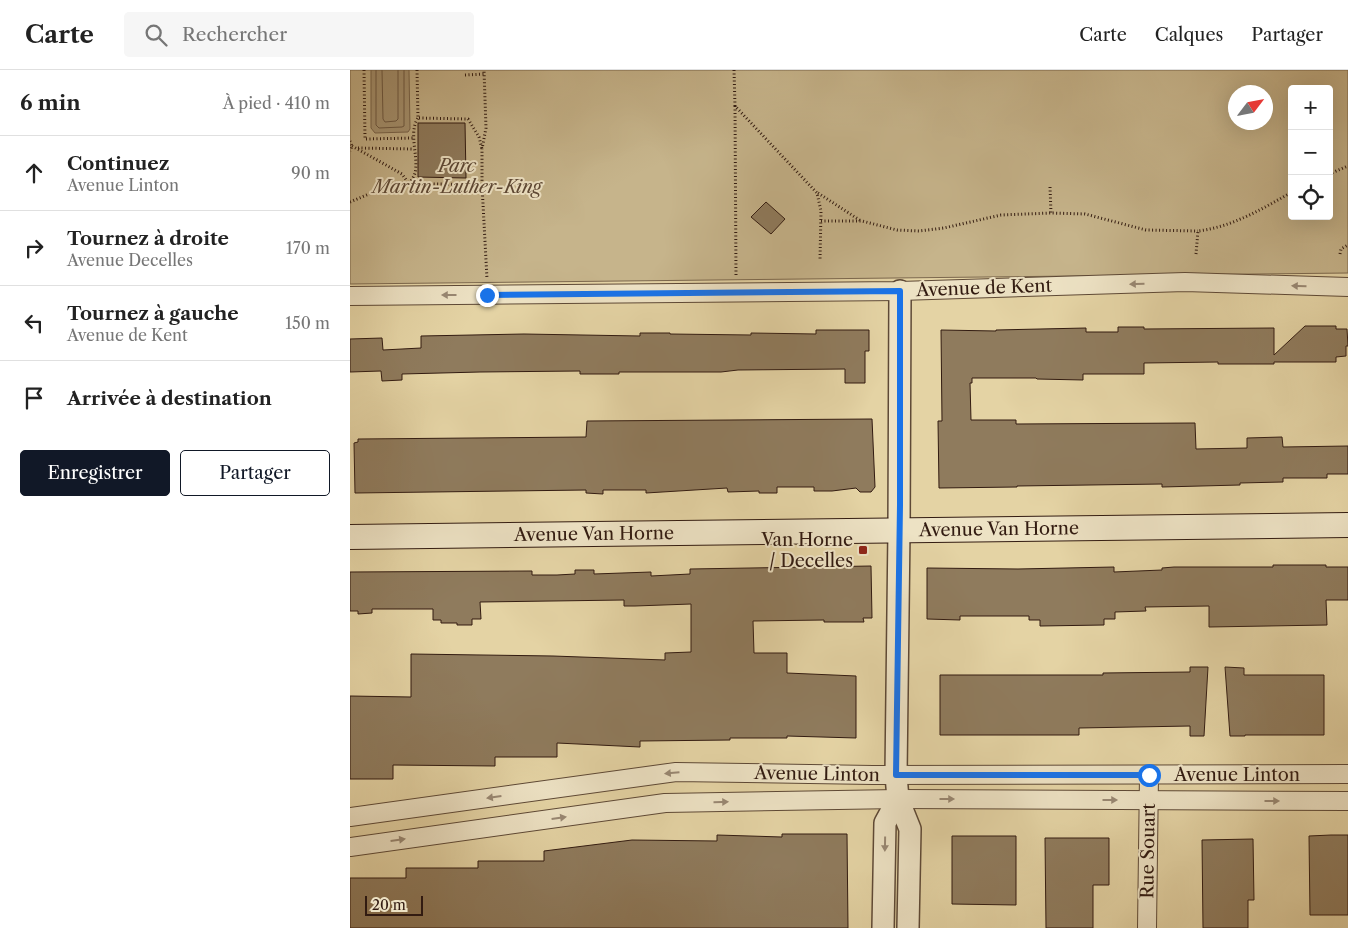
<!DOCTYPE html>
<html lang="fr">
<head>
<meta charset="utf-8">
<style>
	:root { --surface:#fff; --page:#f6f6f6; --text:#222; --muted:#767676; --line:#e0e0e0; --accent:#111827 }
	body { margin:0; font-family:"Libre Caslon Text",serif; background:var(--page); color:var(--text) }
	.controls { position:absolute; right:15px; top:15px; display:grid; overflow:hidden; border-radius:5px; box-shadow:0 5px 20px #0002 }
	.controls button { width:45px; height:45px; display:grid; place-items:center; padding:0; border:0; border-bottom:1px solid var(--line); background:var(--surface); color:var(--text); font:25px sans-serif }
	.compass { position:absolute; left:878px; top:15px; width:45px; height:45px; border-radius:50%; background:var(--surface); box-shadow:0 5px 20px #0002; rotate:58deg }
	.scale { position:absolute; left:15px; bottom:12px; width:58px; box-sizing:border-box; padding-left:5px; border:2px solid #321b11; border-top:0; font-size:14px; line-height:18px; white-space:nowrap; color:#321b11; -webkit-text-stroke:4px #ede2c4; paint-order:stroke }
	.stop { position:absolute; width:15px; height:15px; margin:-11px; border:4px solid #1a73e8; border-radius:50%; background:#fff }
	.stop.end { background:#1a73e8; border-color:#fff; box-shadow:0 1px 5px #0008 }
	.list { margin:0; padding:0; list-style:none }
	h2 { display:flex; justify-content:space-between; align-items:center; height:65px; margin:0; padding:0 20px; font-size:21px }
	h2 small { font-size:16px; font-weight:400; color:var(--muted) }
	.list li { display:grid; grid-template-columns:32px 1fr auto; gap:15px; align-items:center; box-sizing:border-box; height:75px; padding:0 20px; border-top:1px solid var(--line) }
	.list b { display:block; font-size:19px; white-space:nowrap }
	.list p { margin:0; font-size:16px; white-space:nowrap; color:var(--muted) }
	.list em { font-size:16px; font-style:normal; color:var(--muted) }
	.actions { display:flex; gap:10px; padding:15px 20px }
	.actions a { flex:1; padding:11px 0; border:1px solid var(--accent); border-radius:5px; text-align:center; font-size:18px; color:var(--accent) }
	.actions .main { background:var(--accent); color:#fff }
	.icon { flex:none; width:28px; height:28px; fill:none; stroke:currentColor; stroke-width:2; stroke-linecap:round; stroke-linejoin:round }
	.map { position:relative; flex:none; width:998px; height:858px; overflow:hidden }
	header { display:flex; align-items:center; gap:30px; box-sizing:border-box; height:70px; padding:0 25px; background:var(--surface); border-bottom:1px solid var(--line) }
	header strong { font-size:24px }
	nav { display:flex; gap:28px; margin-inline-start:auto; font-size:18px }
	.search { width:350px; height:45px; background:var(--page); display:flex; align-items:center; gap:12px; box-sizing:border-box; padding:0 18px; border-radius:5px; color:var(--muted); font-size:19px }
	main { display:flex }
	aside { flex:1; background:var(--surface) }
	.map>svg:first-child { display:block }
</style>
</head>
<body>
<header>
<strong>Carte</strong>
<div class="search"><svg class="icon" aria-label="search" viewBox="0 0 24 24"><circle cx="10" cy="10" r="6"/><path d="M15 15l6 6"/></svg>Rechercher</div>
<nav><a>Carte</a><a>Calques</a><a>Partager</a></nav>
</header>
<main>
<aside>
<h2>6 min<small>À pied · 410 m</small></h2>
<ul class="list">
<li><svg class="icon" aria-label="ahead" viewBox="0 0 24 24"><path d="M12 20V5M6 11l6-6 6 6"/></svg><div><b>Continuez</b><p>Avenue Linton</p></div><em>90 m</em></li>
<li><svg class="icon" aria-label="right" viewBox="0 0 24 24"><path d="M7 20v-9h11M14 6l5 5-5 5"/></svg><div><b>Tournez à droite</b><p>Avenue Decelles</p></div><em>170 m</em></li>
<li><svg class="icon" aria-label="left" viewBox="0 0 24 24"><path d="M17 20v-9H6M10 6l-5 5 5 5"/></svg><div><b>Tournez à gauche</b><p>Avenue de Kent</p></div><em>150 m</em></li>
<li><svg class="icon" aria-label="arrive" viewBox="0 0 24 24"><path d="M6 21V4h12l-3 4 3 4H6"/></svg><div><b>Arrivée à destination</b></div></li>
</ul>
<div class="actions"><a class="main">Enregistrer</a><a>Partager</a></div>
</aside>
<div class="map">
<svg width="998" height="858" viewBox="0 0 998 858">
	<rect width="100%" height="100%" fill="#e4d3a4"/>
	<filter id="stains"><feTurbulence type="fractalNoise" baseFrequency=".004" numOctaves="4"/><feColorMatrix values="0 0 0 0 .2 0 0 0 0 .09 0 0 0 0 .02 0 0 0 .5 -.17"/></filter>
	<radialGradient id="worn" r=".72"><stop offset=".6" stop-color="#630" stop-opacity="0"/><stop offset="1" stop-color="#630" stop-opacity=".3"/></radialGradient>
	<!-- green -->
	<path fill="#c6b48b" stroke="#7c684e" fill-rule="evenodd" d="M0 0H998V203L0 214ZM942 19H979V146H942ZM886 22H916V52H886Z"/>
	<!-- water -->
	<polygon fill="#a79472" stroke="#78644b" points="21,0 59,0 60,59 58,62 25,63 21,58"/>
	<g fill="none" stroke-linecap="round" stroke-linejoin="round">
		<!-- shore -->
		<g stroke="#6c5842" stroke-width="1">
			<polyline points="26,0 26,55 29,58 52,57 54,56 54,0"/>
			<polyline points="32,0 33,49 35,52 46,51 48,49 48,0"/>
		</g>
	</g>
	<!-- building -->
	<g fill="#8f7b5d" stroke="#321b11">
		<polygon points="68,53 115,53 116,108 68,107"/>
		<polygon points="416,132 435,149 421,164 401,147"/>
		<polygon points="955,256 986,256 986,259 997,259 998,276 996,276 996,286 986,287 986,292 924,292 924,294 868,294 868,292 794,293 794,304 733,304 733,310 687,309 686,308 622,308 622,313 620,313 621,350 666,350 666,354 845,353 846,379 897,378 897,368 932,367 933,377 998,376 998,404 977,404 977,408 933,408 933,412 890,413 890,415 812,417 812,414 667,416 667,417 589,418 588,351 592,351 591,260 646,261 646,260 736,258 736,262 768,262 768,257 794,257 794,259 924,258 924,285"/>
		<polygon points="466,260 519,260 519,281 515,281 515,313 495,313 495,299 388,300 371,302 269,302 269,304 230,304 230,301 130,302 52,304 52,310 32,311 31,301 0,302 0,269 32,268 33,280 71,278 71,266 174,264 290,266 290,263 320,263 320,264 401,265 401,263 466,264"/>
		<polygon points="522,349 525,417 521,422 510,422 506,418 482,421 464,421 464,417 427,417 427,423 409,423 409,421 378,422 377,418 296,423 296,420 253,420 253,424 236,423 236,420 5,423 4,373 8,372 8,369 236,367 237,351"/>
		<polygon points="923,495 976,495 976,497 998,497 998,530 976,530 977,555 859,557 859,536 795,537 796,541 765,542 765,549 754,549 754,555 690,556 690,550 679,550 679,546 610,546 610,550 577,549 577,498 668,499 764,497 764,502 812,500 812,498 824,497 923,497"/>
		<polygon points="521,496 522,548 513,548 514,552 474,552 474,550 403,551 404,583 437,583 437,603 506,606 506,668 437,666 437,668 380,668 380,670 290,671 290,677 207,673 207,687 145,687 145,696 43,695 43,709 0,709 0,626 61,627 61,584 203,586 315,590 315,583 341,582 341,534 285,536 274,536 274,530 130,532 131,549 122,549 122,555 107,555 107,553 91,553 91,550 83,550 83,539 22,539 22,543 8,544 8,541 0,541 0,502 182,501 182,505 207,505 225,504 225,500 244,500 244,504 301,502 301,506 340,504 340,499"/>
		<polygon points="840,597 858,597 854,666 840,666 840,656 729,658 729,665 590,665 590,605 753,605 753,603 840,602"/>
		<polygon points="875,597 894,598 894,605 974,605 974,665 895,665 895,666 880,666"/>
		<polygon points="432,764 497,764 498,858 0,858 0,808 56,808 56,798 128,798 128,791 194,791 194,781 282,770 367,771 367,765 432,767"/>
		<polygon points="981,765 998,765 998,845 960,845 959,766"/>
		<polygon points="602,766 666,766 666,835 602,834"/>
		<polygon points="695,768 759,768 759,815 743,815 743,858 696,858"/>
		<polygon points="903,769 904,830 898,830 898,858 853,858 852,770"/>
	</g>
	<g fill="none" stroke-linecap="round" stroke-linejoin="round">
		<!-- minor casing -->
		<g stroke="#5e4936" stroke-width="20">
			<g id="minor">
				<polyline points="0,226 550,221 835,212 998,217"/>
				<polyline points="0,747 326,702 523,705 998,704"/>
				<polyline points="0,777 315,733 548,729 998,731"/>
				<polyline points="797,858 799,705"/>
			</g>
		</g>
		<!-- tertiary casing -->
		<g stroke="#5e4936" stroke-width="24">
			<g id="tertiary">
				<polyline points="550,221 549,460 546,705 548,729 560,759 558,858"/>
				<polyline points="533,858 535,753 548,729"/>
			</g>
		</g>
		<!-- secondary casing -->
		<g stroke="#321b11" stroke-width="26">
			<g id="secondary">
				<path id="s1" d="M0 467 998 455"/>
			</g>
		</g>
		<!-- path -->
		<g stroke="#321b11" stroke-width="3" stroke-dasharray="1 2.5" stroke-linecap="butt">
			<polyline points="14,0 15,69 64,68"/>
			<polyline points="67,0 68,48 118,49 129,67 132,79"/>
			<polyline points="384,0 385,36 467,123 471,141 470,190"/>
			<polyline points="115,5 134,4"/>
			<polyline points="385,36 386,205"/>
			<polyline points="0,71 2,76 0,81"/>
			<path d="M2 76 52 104 59 114C61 111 64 107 65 103 69 87 58 63 68 48"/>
			<polyline points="8,78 64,79"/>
			<polyline points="979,104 998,96"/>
			<polyline points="132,115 137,209"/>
			<polyline points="700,117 701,143"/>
			<polyline points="468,123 511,151"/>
			<polyline points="0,132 45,113 132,115 132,79 136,58 134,0"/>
			<polyline points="471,151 512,151 547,160 569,161 594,158 651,145 701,143 735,144 796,160 848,161"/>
			<path d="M846 184 848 161C882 157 912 139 942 122"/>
			<polyline points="990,184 991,179 998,175"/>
		</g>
		<!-- minor -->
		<use href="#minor" stroke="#ede2c4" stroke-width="18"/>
		<!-- tertiary -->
		<use href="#tertiary" stroke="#ede2c4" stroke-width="21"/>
		<!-- secondary -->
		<use href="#secondary" stroke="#ede2c4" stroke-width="24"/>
	</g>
	<!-- one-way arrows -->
	<defs><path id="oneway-solid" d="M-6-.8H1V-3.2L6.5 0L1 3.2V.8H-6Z" transform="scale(1.25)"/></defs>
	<g fill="#998873">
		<use href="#oneway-solid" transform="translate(787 214) rotate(178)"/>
		<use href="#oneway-solid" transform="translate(949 216) rotate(-178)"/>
		<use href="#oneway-solid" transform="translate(99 225) rotate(180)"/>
		<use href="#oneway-solid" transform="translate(322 703) rotate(175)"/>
		<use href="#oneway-solid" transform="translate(144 727) rotate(172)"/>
		<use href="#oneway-solid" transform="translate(597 729)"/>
		<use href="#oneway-solid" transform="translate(760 730)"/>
		<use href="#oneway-solid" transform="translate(922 731)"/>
		<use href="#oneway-solid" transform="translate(371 732) rotate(-1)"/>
		<use href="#oneway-solid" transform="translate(209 748) rotate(-8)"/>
		<use href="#oneway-solid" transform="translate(48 770) rotate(-8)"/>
		<use href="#oneway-solid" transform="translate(535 774) rotate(91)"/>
	</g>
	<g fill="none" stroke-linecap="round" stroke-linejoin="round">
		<!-- route -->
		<polyline stroke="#1a73e8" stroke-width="6" points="137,225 550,221 550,435 546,705 799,705"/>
	</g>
	<!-- markers -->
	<rect fill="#8f2418" stroke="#ede2c4" stroke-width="2" x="508" y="475" width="10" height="10" rx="2.5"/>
	<g text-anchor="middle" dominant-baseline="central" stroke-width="4" stroke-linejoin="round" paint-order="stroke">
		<!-- park labels -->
		<g font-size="18" font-style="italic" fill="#5e4936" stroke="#ede2c4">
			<text x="107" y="96">Parc<tspan x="107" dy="21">Martin-Luther-King</tspan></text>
		</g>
		<!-- street labels -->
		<g font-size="18" fill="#321b11" stroke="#ede2c4">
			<text transform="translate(634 218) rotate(-2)">Avenue de Kent</text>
			<text stroke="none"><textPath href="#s1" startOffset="649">Avenue Van Horne</textPath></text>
			<text stroke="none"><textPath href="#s1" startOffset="244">Avenue Van Horne</textPath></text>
			<text transform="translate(467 704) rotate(1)">Avenue Linton</text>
			<text x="887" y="705">Avenue Linton</text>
			<text transform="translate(798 781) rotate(-89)">Rue Souart</text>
		</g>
		<!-- poi labels -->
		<g font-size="18" fill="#321b11" stroke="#ede2c4" text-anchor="end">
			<text x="503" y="470">Van Horne<tspan x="503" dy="21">/ Decelles</tspan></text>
		</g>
	</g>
	<rect width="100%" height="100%" filter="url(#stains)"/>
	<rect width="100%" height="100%" fill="url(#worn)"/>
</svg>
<div class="controls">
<button>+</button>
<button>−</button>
<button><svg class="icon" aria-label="locate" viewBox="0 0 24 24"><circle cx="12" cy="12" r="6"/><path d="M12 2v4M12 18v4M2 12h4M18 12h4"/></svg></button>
</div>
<svg class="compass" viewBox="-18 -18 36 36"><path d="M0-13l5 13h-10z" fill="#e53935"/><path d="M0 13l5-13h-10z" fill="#767676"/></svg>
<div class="scale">20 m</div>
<div class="stop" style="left:799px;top:705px"></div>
<div class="stop end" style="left:137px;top:225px"></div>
</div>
</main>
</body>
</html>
